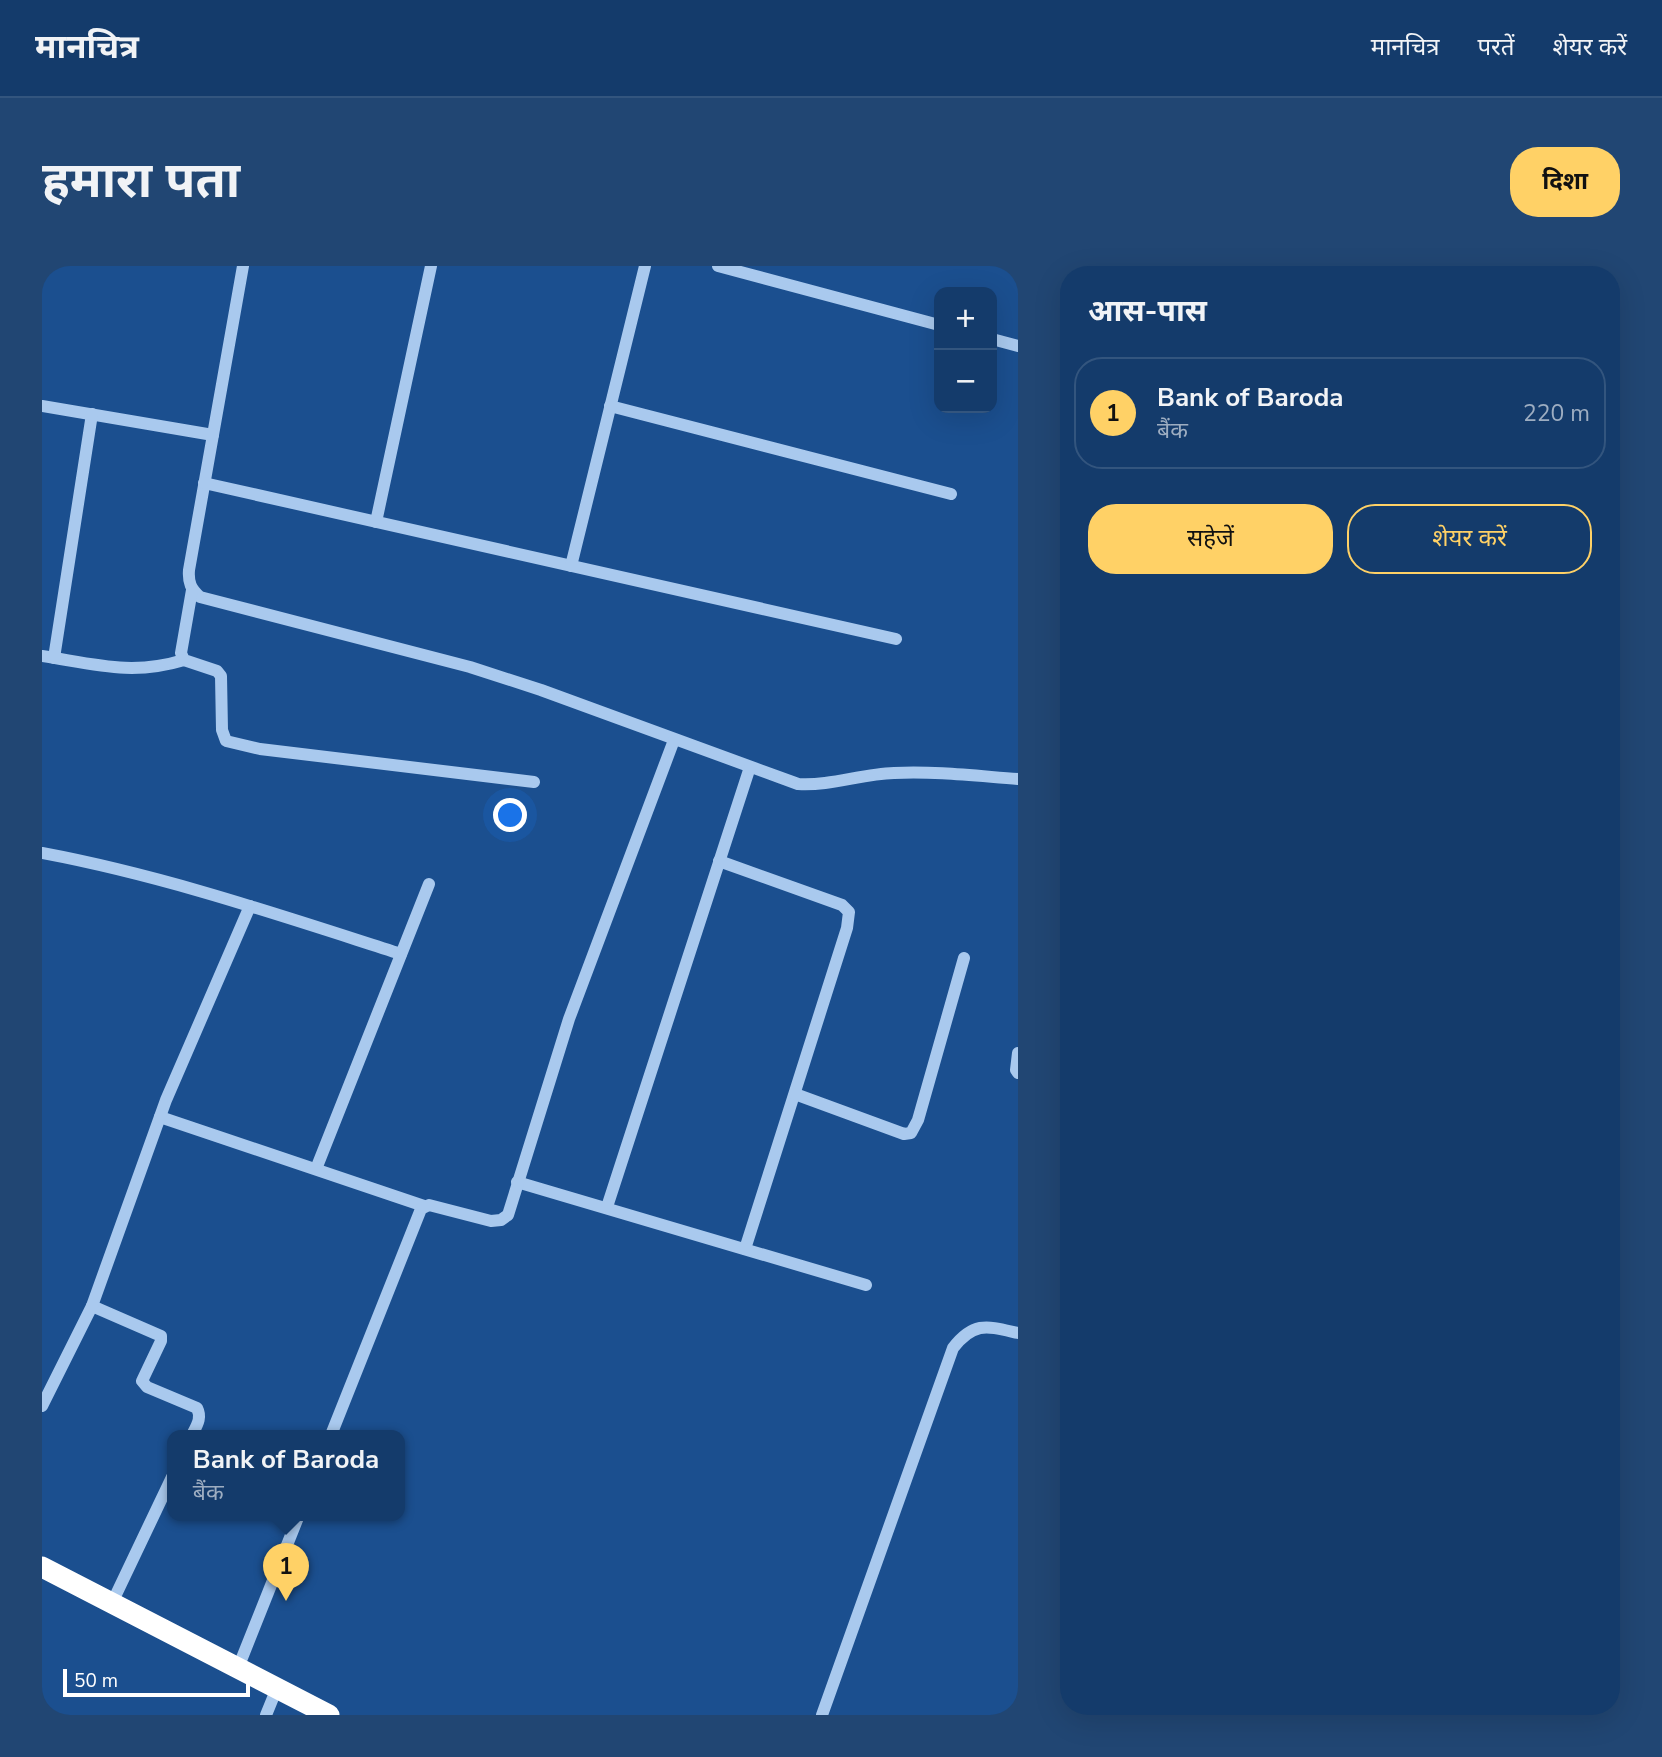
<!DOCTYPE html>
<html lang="hi">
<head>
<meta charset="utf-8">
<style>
	:root { --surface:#143b6b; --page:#214673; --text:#f1f3f6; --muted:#9dadc1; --line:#33557e; --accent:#ffd166 }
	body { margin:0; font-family:"Nunito Sans","Noto Sans Devanagari",sans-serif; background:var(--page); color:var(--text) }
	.controls { position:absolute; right:21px; top:21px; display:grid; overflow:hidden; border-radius:14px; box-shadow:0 7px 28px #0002 }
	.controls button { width:63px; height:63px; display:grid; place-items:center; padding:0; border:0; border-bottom:2px solid var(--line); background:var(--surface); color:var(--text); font:35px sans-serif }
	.scale { position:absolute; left:21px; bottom:18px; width:187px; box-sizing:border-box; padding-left:7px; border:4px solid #fff; border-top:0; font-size:19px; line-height:24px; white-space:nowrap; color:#fff; -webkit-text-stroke:5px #1b4f8f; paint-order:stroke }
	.you { position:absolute; left:469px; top:550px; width:24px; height:24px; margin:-18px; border:5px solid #fff; border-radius:50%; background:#1a73e8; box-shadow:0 0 0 10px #1a73e833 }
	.badge { display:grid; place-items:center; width:46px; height:46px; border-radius:50%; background:var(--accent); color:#111; font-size:23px; font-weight:700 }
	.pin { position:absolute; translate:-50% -58px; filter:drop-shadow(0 2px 4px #0008) }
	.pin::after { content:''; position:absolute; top:37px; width:24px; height:21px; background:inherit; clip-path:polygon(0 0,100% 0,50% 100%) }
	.popup { position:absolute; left:125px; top:1164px; width:238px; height:91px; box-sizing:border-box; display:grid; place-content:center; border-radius:14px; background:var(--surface); filter:drop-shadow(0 2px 5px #0005); font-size:23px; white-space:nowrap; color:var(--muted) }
	.popup b { font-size:26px; color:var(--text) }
	.popup::after { content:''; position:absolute; left:50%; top:100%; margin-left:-14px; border:14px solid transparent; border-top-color:var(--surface) }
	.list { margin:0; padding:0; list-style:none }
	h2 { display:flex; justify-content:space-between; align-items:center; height:91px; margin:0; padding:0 28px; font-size:30px }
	h2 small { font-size:23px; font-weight:400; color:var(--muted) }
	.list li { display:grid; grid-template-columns:46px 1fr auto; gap:21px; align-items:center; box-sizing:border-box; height:112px; margin:0 14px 14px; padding:0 14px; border:2px solid var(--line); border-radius:28px }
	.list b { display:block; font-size:26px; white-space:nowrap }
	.list p { margin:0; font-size:23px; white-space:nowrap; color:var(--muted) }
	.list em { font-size:23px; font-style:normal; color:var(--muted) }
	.actions { display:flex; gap:14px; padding:21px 28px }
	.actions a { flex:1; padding:16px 0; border:2px solid var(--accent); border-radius:28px; text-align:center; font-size:24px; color:var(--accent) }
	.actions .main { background:var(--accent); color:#111 }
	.map { position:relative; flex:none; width:976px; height:1449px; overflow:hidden; border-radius:28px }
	header { display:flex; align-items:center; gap:42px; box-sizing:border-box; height:98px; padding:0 35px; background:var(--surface); border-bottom:2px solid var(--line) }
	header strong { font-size:33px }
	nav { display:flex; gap:38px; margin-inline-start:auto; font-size:24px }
	.intro { display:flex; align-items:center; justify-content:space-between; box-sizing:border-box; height:168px; padding:0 42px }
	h1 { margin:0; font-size:49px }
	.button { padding:18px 32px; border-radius:28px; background:var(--accent); color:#111; font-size:24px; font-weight:700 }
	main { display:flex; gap:42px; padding:0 42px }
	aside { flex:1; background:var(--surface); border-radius:28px; box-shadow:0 7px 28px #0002 }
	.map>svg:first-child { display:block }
</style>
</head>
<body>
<header>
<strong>मानचित्र</strong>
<nav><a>मानचित्र</a><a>परतें</a><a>शेयर करें</a></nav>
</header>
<div class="intro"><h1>हमारा पता</h1><a class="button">दिशा</a></div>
<main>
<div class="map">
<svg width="976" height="1449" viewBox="0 0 976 1449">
	<rect width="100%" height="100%" fill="#1b4f8f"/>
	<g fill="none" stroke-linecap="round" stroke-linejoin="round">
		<!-- minor -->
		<g stroke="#a9c9ee" stroke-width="12">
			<path d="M201 0 147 304C146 317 149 323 158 331L428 401 499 424 756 518C789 520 819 508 852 507 893 505 935 510 976 513"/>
			<polyline points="676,0 897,59"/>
			<polyline points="950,73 976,80"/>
			<polyline points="0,140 171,169"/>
			<polyline points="568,140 909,228"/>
			<polyline points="162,217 854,373"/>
			<polyline points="334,256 389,0"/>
			<polyline points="529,300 603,0"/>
			<polyline points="150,324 139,387 142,394 175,405 179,410 180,464 184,475 218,483 492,516"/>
			<path d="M0 390C52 398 90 410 142 394"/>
			<polyline points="12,392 50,148"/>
			<path d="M0 587C123 610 240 650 359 688"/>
			<polyline points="677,595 800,639 807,646 805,662 703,983"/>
			<polyline points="976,787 974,804 976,807"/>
			<polyline points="753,828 862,868 869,867 876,854 922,692"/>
			<polyline points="118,851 382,940"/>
			<polyline points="274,903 387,618"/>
			<polyline points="475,916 824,1019"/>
			<polyline points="565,941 708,501"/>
			<path d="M50 1040 119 1070V1075L100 1115 105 1121 155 1142C160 1152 155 1159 150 1169"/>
			<polyline points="0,1140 50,1040 124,834 208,640"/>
			<polyline points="289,1169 379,943 387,939 449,955 459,954 466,949 527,753 632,474"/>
			<polyline points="70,1337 130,1211"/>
			<polyline points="196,1402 257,1249"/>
			<polyline points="224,1449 235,1422"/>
			<path d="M780 1449 911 1082C932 1055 945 1060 976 1067"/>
		</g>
		<!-- highway -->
		<polyline stroke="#fff" stroke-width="21" points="0,1301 287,1449"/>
	</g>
</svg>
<div class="controls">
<button>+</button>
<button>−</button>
</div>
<div class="scale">50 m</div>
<div class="you"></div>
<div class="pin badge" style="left:244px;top:1335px">1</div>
<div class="popup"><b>Bank of Baroda</b>बैंक</div>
</div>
<aside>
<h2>आस-पास<small></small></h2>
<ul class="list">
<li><span class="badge">1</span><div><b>Bank of Baroda</b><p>बैंक</p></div><em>220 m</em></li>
</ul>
<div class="actions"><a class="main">सहेजें</a><a>शेयर करें</a></div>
</aside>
</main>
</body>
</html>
